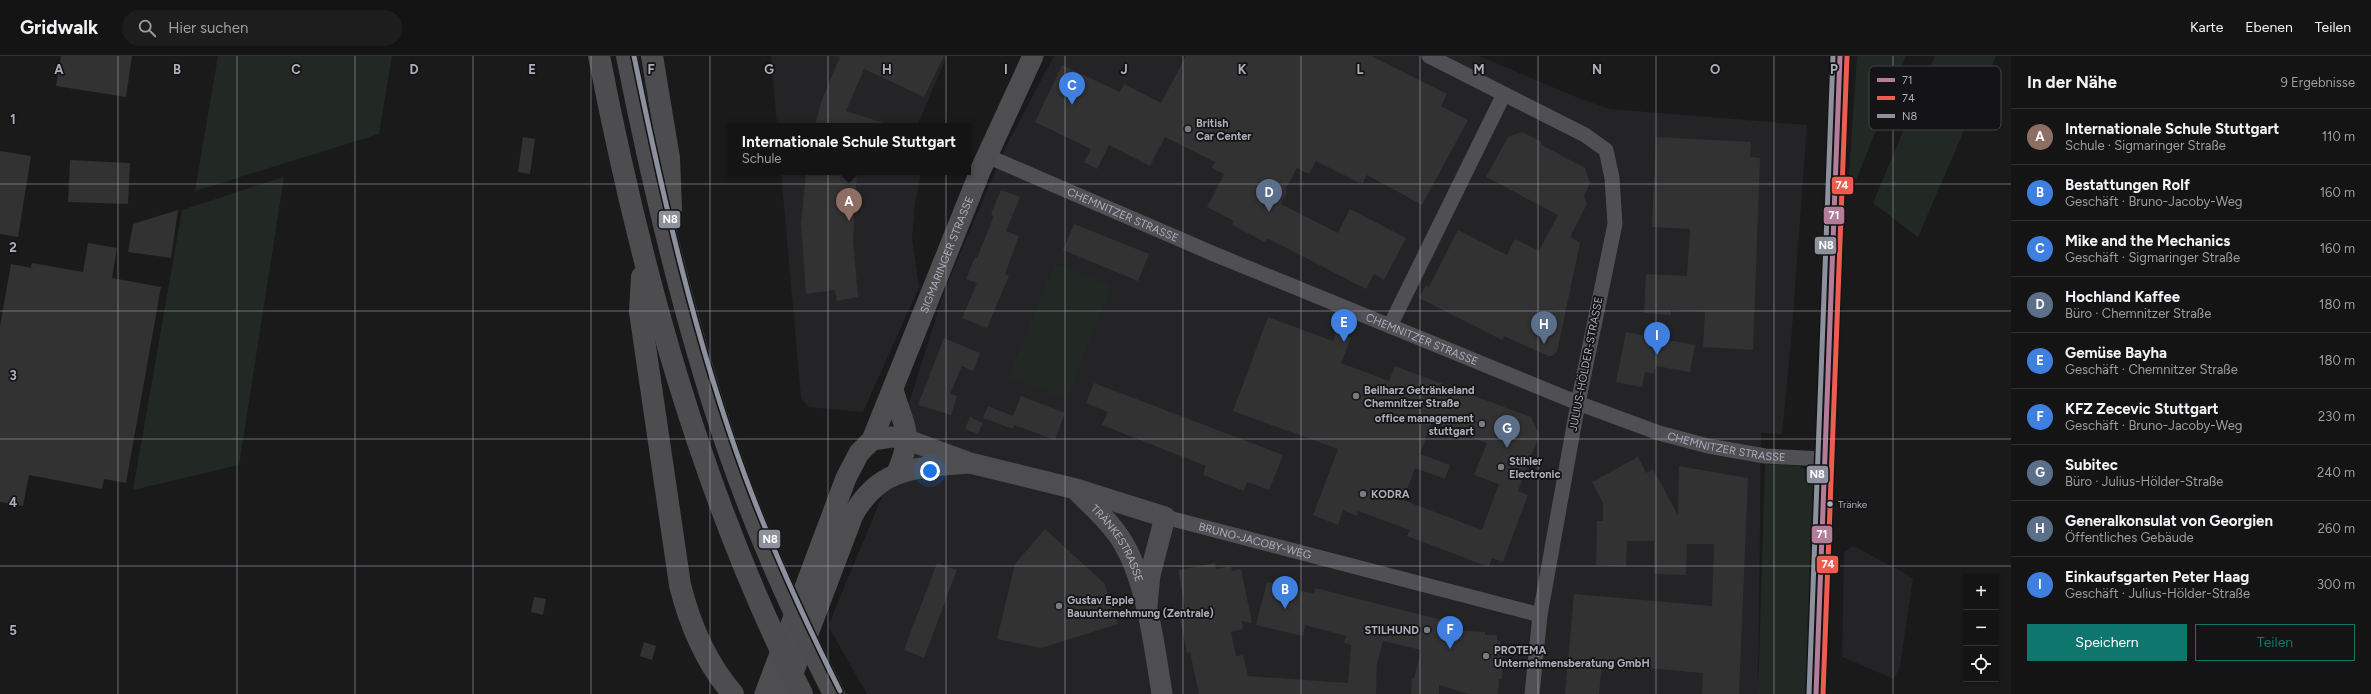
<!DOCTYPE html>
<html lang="de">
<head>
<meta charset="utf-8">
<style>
	:root { --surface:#141414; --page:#1d1d1d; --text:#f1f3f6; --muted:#9d9ea0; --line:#333334; --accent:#0f766e }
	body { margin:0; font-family:Figtree,sans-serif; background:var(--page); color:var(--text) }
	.controls { position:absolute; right:12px; bottom:12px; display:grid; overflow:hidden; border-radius:0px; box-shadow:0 1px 3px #0004 }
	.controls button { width:36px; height:36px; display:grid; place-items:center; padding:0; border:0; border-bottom:1px solid var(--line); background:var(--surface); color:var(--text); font:20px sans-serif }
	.you { position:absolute; left:930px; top:415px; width:14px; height:14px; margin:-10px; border:3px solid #fff; border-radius:50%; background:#1a73e8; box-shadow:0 0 0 6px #1a73e833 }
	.badge { display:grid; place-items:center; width:26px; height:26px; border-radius:50%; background:var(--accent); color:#fff; font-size:13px; font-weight:700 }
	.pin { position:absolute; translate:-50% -33px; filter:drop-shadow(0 1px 2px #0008) }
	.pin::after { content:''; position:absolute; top:21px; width:14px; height:12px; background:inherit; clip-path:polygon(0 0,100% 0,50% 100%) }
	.popup { position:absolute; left:727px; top:67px; width:244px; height:52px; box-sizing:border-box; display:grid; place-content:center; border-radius:0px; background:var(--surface); filter:drop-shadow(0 1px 3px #0005); font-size:13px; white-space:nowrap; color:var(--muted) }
	.popup b { font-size:15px; color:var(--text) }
	.popup::after { content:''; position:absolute; left:50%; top:100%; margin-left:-8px; border:8px solid transparent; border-top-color:var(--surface) }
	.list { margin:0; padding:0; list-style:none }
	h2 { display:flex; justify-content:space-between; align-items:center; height:52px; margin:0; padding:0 16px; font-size:17px }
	h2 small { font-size:13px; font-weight:400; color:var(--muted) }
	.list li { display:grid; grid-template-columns:26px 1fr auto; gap:12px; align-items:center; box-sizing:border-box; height:56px; padding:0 16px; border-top:1px solid var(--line) }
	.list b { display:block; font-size:15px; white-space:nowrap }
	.list p { margin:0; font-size:13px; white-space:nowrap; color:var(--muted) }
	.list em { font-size:13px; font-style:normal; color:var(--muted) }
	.actions { display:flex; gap:8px; padding:12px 16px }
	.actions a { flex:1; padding:9px 0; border:1px solid var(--accent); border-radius:0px; text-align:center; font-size:14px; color:var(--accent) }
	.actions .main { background:var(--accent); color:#fff }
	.icon { flex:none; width:22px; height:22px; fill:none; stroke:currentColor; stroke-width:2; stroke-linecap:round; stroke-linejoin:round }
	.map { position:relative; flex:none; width:2011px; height:638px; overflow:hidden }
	header { display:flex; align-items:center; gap:24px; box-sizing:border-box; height:56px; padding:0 20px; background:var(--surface); border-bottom:1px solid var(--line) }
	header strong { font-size:19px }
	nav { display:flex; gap:22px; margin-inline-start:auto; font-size:14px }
	.search { width:280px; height:36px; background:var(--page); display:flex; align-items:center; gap:10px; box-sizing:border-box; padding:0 14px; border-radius:22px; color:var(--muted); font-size:15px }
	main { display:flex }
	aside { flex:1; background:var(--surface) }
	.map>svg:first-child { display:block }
</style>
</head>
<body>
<header>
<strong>Gridwalk</strong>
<div class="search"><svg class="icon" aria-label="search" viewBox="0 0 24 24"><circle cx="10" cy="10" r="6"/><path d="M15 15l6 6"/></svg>Hier suchen</div>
<nav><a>Karte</a><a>Ebenen</a><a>Teilen</a></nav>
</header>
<main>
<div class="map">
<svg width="2011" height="638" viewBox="0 0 2011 638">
	<rect width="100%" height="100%" fill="#1a1a1a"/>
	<!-- built -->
	<g fill="#242426">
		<polygon points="771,0 947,0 917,70 777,70"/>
		<polygon points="1054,0 1479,0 1581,43 1610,53 1807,69 1791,286 1782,378 1761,377 1758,638 867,638 828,570 886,431 903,366 945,233 1006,90"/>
		<polygon points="781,116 921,116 915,147 912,182 919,231 863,356 809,351 801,342"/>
		<polygon points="1854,490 1913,522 1900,610 1894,623 1842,601 1844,496"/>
	</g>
	<!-- green -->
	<g fill="#222924">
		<polygon points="218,0 392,0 379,78 195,135"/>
		<polygon points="1857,0 1906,0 1856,124 1849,119"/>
		<polygon points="1935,0 1996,0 1918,181 1873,147"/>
		<polygon points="284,121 239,409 133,434 182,154"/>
		<polygon points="1055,208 1111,230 1066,343 1009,320"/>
		<polygon points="1765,408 1800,410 1812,419 1814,434 1808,638 1758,638"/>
	</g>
	<!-- building -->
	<g fill="#323232" fill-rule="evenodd">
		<polygon points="61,0 132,0 126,41 56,30"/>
		<polygon points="837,0 944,0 924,41 864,13 846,55 884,67 883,70 815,70 821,46 840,1"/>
		<polygon points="1186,0 1371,0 1447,38 1441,50 1468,64 1422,149 1367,119 1362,128 1316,105 1309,118 1297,112 1285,134 1287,136 1281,148 1338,177 1350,153 1406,182 1384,224 1374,218 1366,233 1267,182 1265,186 1232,169 1234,165 1207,151 1224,118 1212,112 1215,106 1165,81 1150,110 1109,89 1097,113 1084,106 1091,93 1035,66 1062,9 1120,36 1124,28 1161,47"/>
		<polygon points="1522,76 1540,85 1542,89 1585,112 1590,127 1584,140 1587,148 1570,181 1580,187 1557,296 1552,300 1548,300 1504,280 1502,284 1419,242 1426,229 1429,231 1458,174 1507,199 1515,183 1539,195 1558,159 1486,121 1508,81"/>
		<polygon points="523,81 535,83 530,118 518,116"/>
		<polygon points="1656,81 1751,86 1750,101 1760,102 1753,294 1703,291 1705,256 1671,254 1671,259 1644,257 1646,218 1687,220 1690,173 1652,171"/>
		<polygon points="0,95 31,100 18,181 0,178"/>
		<polygon points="70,104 130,107 128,148 68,146"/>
		<polygon points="806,116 857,116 853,184 858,241 837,245 835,234 806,238 801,168"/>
		<polygon points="1001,134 1020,141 1006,175 1019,180 1005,218 1009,220 987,272 962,262 977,227 966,223 975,201 977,202 994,160 991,158"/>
		<polygon points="178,154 171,202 128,196 133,168"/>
		<polygon points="1074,168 1149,198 1138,225 1063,194"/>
		<polygon points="88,187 117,192 112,222 161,231 126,427 104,423 102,433 29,419 23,450 0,446 0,270 11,208 31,212 32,207 83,216"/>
		<path d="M1268 261 1333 285 1336 277 1351 282 1341 307 1389 325 1395 310 1531 361 1539 379 1518 435 1528 439 1503 506 1492 502 1489 511 1407 480 1410 474 1358 455 1357 460 1343 454 1338 469 1313 459 1338 393 1233 355ZM1432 366 1487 387 1474 419 1499 428 1482 474 1403 444 1415 412 1445 423 1450 409 1420 398Z"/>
		<polygon points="1626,276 1695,289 1690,316 1656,310 1654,318 1645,316 1642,331 1616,326"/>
		<polygon points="944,282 980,297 973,315 962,310 950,338 957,340 951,359 918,349"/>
		<polygon points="1094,327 1283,399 1269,434 1247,426 1244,435 1203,419 1206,410 1102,369 1108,356 1086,347"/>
		<polygon points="1021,340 1065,357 1055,384 1014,369 1013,373 983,362 988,350 1013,360"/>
		<polygon points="970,361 983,367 978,378 965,373"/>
		<polygon points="1638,401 1646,417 1653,413 1678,459 1679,410 1748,422 1739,638 1702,638 1703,617 1602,608 1599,638 1565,638 1574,538 1712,550 1714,488 1687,488 1686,519 1654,518 1654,485 1627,485 1626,511 1596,509 1597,465 1603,465 1603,447 1592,426"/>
		<polygon points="1045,473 1104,527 1118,568 1041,592 997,583 1015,508"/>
		<polygon points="937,507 957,514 924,602 904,594"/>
		<polygon points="1215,507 1216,513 1231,510 1232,515 1241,513 1252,567 1242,565 1243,573 1231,576 1236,600 1243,599 1248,620 1348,627 1351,589 1344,587 1346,580 1305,569 1303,580 1256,569 1267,526 1314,538 1315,532 1442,564 1441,569 1467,575 1485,576 1485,579 1497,579 1497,584 1500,585 1500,592 1503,593 1502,623 1499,623 1498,638 1468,638 1439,629 1439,638 1411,638 1412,622 1414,623 1421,594 1383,585 1377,607 1376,638 1199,638 1190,596 1187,597 1178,553 1185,552 1178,514"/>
		<polygon points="534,541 546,543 543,559 531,556"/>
		<polygon points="644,586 656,590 652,604 640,600"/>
	</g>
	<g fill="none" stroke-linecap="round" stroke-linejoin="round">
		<!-- street -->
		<g stroke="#505054" stroke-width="15">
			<polyline points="1429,0 1585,79 1606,94 1612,122 1615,168 1578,347 1540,559 1532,638"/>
			<path id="s1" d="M987 100 1214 198 1578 347 1659 377 1708 390 1765 400 1825 403"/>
			<polyline points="1390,270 1504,38"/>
			<path id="s2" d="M1165 461 1540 559"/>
		</g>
		<!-- secondary -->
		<g stroke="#4e4e51" stroke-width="21">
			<path d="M893 334C905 375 914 376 897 417"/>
			<polyline points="872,384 892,381 908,384 970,407 1076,433 1165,461 1150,519 1147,549"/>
			<path id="s3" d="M1077 435C1090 448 1104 460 1115 475 1146 514 1154 589 1162 638"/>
			<path id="s4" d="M765 638 846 422 859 397 872 384 981 113 1033 0"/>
			<path d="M785 638 853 459C880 410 918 412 968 407"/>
			<polyline points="1816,638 1840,0"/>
		</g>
		<!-- highway -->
		<g stroke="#4d4d50" stroke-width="22">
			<path d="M599 0C642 220 701 437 802 638"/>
			<path d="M627 0C653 131 684 263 727 390 756 475 793 557 834 638"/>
			<polyline points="652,0 669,102 671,153"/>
			<path d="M642 221 640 256 680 529C690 569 706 607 733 638"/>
		</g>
		<!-- bus-1 casing -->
		<g stroke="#141416" stroke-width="8">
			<polyline id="bus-1" points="1816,638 1840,0"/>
		</g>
		<!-- bus-2 casing -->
		<g stroke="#141416" stroke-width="8">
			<polyline id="bus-2" points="1823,638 1847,0"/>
		</g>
		<!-- bus-3 casing -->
		<g stroke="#141416" stroke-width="8">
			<g id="bus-3">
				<path d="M634 0C663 142 695 284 745 420 772 493 805 565 840 635"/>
				<polyline points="1809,638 1833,0"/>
			</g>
		</g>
		<!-- bus-1 -->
		<use href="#bus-1" stroke="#b37c98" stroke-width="5"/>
		<!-- bus-2 -->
		<use href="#bus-2" stroke="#ed5d4f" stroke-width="5"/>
		<!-- bus-3 -->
		<use href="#bus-3" stroke="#8d909d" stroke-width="5"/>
	</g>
	<!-- grid -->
	<path fill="none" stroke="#acaeba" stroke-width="1" stroke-opacity="0.55" d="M118 0V638M237 0V638M355 0V638M473 0V638M591 0V638M710 0V638M828 0V638M946 0V638M1065 0V638M1183 0V638M1301 0V638M1420 0V638M1538 0V638M1656 0V638M1774 0V638M1893 0V638M0 128H2011M0 255H2011M0 383H2011M0 510H2011"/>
	<!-- markers -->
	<g fill="#797a82" stroke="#141416" stroke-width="1.5">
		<circle cx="1188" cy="73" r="4"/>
		<circle cx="1356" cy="340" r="4"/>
		<circle cx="1482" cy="368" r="4"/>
		<circle cx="1501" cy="411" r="4"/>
		<circle cx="1363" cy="438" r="4"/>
		<circle cx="1059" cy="550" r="4"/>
		<circle cx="1427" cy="574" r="4"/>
		<circle cx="1486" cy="600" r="4"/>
	</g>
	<circle fill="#acaeba" stroke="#141416" stroke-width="1.5" cx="1830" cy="448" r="3.5"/>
	<g text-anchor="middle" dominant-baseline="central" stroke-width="3.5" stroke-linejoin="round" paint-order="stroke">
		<!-- bus labels -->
		<g font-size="10" fill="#acaeba" stroke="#141416" text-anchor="start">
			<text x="1838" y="448">Tränke</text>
		</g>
		<!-- poi labels -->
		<g font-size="11" font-weight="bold" fill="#acaeba" stroke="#141416" text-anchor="start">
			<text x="1196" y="67">British<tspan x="1196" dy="13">Car Center</tspan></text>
			<text x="1364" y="334">Beilharz Getränkeland<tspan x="1364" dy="13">Chemnitzer Straße</tspan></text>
			<text x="1474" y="362" text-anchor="end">office management<tspan x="1474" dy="13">stuttgart</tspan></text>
			<text x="1509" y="405">Stihler<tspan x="1509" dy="13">Electronic</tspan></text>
			<text x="1371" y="438">KODRA</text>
			<text x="1067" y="544">Gustav Epple<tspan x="1067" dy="13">Bauunternehmung (Zentrale)</tspan></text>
			<text x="1419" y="574" text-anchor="end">STILHUND</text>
			<text x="1494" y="594">PROTEMA<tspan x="1494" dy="13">Unternehmensberatung GmbH</tspan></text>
		</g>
		<!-- street labels -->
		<g font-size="11" fill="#acaeba" stroke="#141416">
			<text stroke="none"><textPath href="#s1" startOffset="148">CHEMNITZER STRASSE</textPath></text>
			<text stroke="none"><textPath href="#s4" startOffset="477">SIGMARINGER STRASSE</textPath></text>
			<text stroke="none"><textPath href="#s1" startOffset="472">CHEMNITZER STRASSE</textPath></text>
			<text transform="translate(1586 308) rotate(-79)">JULIUS-HÖLDER-STRASSE</text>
			<text stroke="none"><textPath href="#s1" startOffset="796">CHEMNITZER STRASSE</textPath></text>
			<text stroke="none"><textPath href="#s2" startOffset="93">BRUNO-JACOBY-WEG</textPath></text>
			<text stroke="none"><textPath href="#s3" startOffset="67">TRÄNKESTRASSE</textPath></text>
		</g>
	</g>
	<!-- legend -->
	<rect x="1869" y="10" width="132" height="64" rx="6" fill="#141416" stroke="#424247" stroke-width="1"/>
	<rect x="1877" y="22" width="18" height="4" fill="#b37c98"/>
	<rect x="1877" y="40" width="18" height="4" fill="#ed5d4f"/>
	<rect x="1877" y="58" width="18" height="4" fill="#8d909d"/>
	<g font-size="11" fill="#acaeba">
		<text x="1902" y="28">71</text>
		<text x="1902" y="46">74</text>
		<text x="1902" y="64">N8</text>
	</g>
	<g font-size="13" text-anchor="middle" font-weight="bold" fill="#acaeba" stroke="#141416" stroke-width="3.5" stroke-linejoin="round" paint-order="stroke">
		<text x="59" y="18">A</text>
		<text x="177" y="18">B</text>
		<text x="296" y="18">C</text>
		<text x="414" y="18">D</text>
		<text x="532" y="18">E</text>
		<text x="651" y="18">F</text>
		<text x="769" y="18">G</text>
		<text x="887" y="18">H</text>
		<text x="1006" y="18">I</text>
		<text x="1124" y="18">J</text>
		<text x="1242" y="18">K</text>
		<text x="1360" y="18">L</text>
		<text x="1479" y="18">M</text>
		<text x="1597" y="18">N</text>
		<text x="1715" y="18">O</text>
		<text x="1834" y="18">P</text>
		<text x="13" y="68">1</text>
		<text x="13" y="196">2</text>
		<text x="13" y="324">3</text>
		<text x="13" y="451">4</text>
		<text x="13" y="579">5</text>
	</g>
	<g stroke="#141416" stroke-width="1.5">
		<rect x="1831" y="120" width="23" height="19" rx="4" fill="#ed5d4f"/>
		<rect x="1823" y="150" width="22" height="19" rx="4" fill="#b37c98"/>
		<rect x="658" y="154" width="23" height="19" rx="4" fill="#8d909d"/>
		<rect x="1814" y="180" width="23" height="19" rx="4" fill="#8d909d"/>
		<rect x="1806" y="409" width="23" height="19" rx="4" fill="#8d909d"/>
		<rect x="1811" y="469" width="22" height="19" rx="4" fill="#b37c98"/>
		<rect x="758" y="473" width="23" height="20" rx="4" fill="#8d909d"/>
		<rect x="1816" y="499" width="23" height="19" rx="4" fill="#ed5d4f"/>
	</g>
	<g font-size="11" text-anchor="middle" font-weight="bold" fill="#fff">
		<text x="1842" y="133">74</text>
		<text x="1834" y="163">71</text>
		<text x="670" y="167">N8</text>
		<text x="1826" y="193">N8</text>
		<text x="1817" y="422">N8</text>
		<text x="1822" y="482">71</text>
		<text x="770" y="487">N8</text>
		<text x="1828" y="512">74</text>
	</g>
</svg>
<div class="controls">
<button>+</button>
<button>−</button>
<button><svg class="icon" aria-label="locate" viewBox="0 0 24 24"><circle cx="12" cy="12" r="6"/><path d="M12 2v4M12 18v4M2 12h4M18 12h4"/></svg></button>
</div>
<div class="you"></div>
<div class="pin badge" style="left:849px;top:165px;background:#8d6e63">A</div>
<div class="popup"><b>Internationale Schule Stuttgart</b>Schule</div>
<div class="pin badge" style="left:1285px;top:553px;background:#3f7fe0">B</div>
<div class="pin badge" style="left:1072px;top:49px;background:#3f7fe0">C</div>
<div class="pin badge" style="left:1269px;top:156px;background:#5c6f8a">D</div>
<div class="pin badge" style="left:1344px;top:286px;background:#3f7fe0">E</div>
<div class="pin badge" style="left:1450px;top:593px;background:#3f7fe0">F</div>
<div class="pin badge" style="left:1507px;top:392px;background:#5c6f8a">G</div>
<div class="pin badge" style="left:1544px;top:288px;background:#5c6f8a">H</div>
<div class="pin badge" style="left:1657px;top:299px;background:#3f7fe0">I</div>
</div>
<aside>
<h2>In der Nähe<small>9 Ergebnisse</small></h2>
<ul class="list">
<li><span class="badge" style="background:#8d6e63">A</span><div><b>Internationale Schule Stuttgart</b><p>Schule · Sigmaringer Straße</p></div><em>110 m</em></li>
<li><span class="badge" style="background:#3f7fe0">B</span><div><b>Bestattungen Rolf</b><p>Geschäft · Bruno-Jacoby-Weg</p></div><em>160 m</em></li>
<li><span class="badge" style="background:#3f7fe0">C</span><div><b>Mike and the Mechanics</b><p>Geschäft · Sigmaringer Straße</p></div><em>160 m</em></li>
<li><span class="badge" style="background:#5c6f8a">D</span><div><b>Hochland Kaffee</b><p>Büro · Chemnitzer Straße</p></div><em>180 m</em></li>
<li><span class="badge" style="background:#3f7fe0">E</span><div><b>Gemüse Bayha</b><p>Geschäft · Chemnitzer Straße</p></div><em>180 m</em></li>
<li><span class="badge" style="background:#3f7fe0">F</span><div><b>KFZ Zecevic Stuttgart</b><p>Geschäft · Bruno-Jacoby-Weg</p></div><em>230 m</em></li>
<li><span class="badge" style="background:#5c6f8a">G</span><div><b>Subitec</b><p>Büro · Julius-Hölder-Straße</p></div><em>240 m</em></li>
<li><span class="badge" style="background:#5c6f8a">H</span><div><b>Generalkonsulat von Georgien</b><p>Öffentliches Gebäude</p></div><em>260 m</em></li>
<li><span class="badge" style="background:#3f7fe0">I</span><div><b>Einkaufsgarten Peter Haag</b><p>Geschäft · Julius-Hölder-Straße</p></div><em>300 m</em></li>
</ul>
<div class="actions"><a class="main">Speichern</a><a>Teilen</a></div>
</aside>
</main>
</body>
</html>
